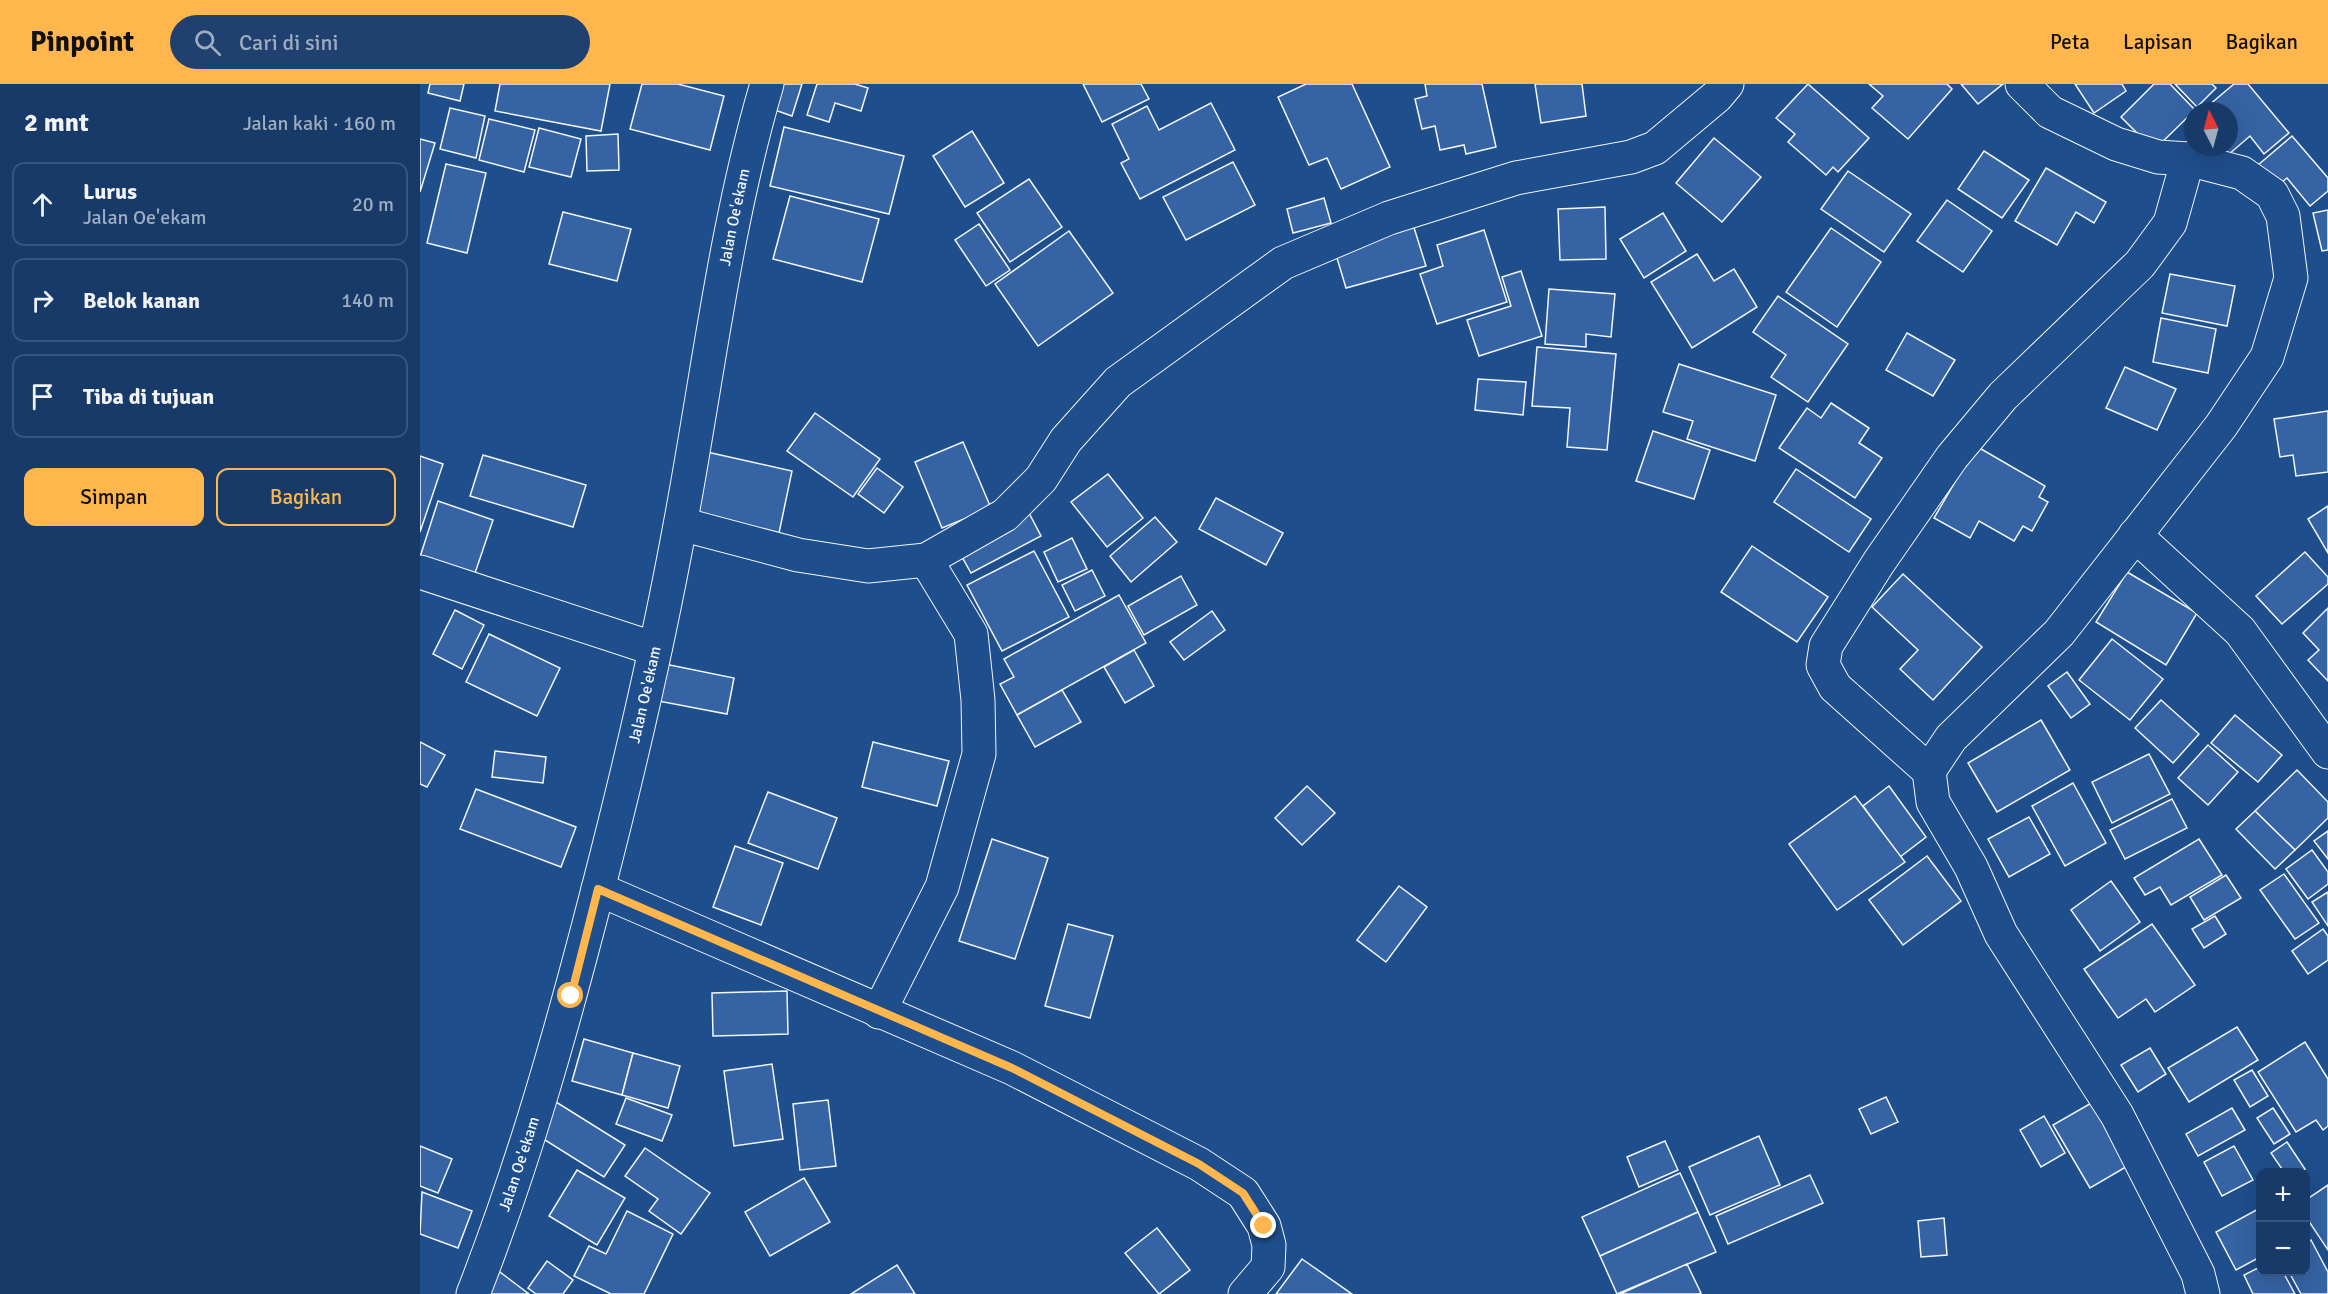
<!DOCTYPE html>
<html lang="id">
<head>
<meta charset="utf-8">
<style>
	:root { --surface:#173a69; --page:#20416f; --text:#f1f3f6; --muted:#9eadc0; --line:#36547d; --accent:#ffb74d }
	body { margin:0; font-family:Signika,sans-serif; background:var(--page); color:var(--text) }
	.controls { position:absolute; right:18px; bottom:18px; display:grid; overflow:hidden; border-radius:12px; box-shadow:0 6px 24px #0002 }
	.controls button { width:54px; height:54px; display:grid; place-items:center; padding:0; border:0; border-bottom:2px solid var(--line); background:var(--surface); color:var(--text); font:30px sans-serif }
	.compass { position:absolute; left:1764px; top:18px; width:54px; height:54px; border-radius:50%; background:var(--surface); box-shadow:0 6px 24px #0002; rotate:354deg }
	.stop { position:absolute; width:18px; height:18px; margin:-14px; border:4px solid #ffb74d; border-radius:50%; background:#fff }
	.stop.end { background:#ffb74d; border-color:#fff; box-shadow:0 2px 6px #0008 }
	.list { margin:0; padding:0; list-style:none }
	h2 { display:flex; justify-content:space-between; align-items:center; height:78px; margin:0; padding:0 24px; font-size:26px }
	h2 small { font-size:20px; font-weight:400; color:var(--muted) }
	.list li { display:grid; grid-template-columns:39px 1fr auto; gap:18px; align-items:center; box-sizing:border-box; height:84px; margin:0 12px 12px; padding:0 12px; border:2px solid var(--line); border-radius:12px }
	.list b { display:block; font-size:22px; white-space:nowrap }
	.list p { margin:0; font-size:20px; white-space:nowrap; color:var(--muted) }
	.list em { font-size:20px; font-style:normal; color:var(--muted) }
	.actions { display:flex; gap:12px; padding:18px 24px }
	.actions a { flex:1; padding:14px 0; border:2px solid var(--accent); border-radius:12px; text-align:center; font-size:21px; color:var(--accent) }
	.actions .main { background:var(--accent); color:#111 }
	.icon { flex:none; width:33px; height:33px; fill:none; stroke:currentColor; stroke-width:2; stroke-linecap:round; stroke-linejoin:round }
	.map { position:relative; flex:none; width:1908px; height:1210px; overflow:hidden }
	header { display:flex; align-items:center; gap:36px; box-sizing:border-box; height:84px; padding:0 30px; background:var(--accent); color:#111 }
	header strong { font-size:28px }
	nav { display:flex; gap:33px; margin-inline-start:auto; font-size:21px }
	.search { width:420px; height:54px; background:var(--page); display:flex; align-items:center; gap:15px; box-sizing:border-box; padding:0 21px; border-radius:33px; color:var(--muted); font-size:22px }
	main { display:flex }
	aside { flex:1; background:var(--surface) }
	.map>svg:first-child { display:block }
</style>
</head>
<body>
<header>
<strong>Pinpoint</strong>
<div class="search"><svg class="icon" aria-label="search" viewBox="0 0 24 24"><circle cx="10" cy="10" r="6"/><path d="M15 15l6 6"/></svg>Cari di sini</div>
<nav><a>Peta</a><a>Lapisan</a><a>Bagikan</a></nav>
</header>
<main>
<aside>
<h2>2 mnt<small>Jalan kaki · 160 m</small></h2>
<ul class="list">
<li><svg class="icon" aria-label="ahead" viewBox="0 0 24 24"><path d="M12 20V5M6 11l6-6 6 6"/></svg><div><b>Lurus</b><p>Jalan Oe'ekam</p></div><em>20 m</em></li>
<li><svg class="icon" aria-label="right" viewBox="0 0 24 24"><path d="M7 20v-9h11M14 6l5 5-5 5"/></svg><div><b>Belok kanan</b></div><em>140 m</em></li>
<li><svg class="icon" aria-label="arrive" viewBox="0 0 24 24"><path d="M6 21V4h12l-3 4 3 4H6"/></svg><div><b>Tiba di tujuan</b></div></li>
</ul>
<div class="actions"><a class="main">Simpan</a><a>Bagikan</a></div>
</aside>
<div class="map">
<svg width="1908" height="1210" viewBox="0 0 1908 1210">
	<rect width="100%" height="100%" fill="#1f4e8c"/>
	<!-- building -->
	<g fill="#3563a3" stroke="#f2f6ff" stroke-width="1.5">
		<polygon points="10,0 44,0 40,17 8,9"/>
		<polygon points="80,0 190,0 181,47 75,27"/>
		<polygon points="222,0 258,0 304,12 290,66 210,45"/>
		<polygon points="357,0 382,0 372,32 349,24"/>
		<polygon points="397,0 435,0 448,4 441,27 415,19 409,38 387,31"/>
		<polygon points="663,0 721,0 729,15 682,38"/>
		<polygon points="886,0 932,0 970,83 921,105 907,74 889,81 858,13"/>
		<polygon points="1005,0 1062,0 1076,63 1046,70 1044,61 1020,66 1015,42 1002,45 995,15 1007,12"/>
		<polygon points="1115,0 1162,0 1166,32 1121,39"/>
		<polygon points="1388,0 1449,54 1418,88 1413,83 1406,91 1368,58 1375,50 1356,34"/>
		<polygon points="1449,0 1527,0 1532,5 1488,55 1452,24 1463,12"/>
		<polygon points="1541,0 1583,0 1558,20"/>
		<polygon points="1655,0 1702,0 1706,7 1674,29"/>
		<polygon points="1734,0 1750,0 1775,26 1734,66 1701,33"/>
		<polygon points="1755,0 1792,0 1796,4 1777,23"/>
		<polygon points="1814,0 1828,0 1869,49 1844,70 1830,52 1808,71 1801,63 1809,63 1809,27 1782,27"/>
		<polygon points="791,19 815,66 720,115 701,79 709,75 692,40 727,22 739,46"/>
		<polygon points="30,24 65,32 56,74 20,65"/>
		<polygon points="69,35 115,46 104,88 59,76"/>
		<polygon points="364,43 484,72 469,130 350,102"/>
		<polygon points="119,44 161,55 151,93 109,83"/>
		<polygon points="552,47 584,99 545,123 513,72"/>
		<polygon points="198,50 199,86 167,87 166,52"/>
		<polygon points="1872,52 1908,94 1908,107 1890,122 1867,94 1856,103 1838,81"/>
		<polygon points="1294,54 1341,93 1302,138 1256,99"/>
		<polygon points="0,55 15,59 0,108"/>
		<polygon points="1564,67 1609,96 1582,134 1538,105"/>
		<polygon points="813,78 835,121 766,156 743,113"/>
		<polygon points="26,80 66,89 47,169 7,159"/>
		<polygon points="1626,84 1686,118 1674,139 1656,128 1637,161 1595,137"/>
		<polygon points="1428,87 1491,130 1464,168 1401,125"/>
		<polygon points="609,95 642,143 590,178 557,129"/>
		<polygon points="370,112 459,135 442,198 353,175"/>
		<polygon points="904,114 911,139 873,149 867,125"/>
		<polygon points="1527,116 1572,147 1543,188 1497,157"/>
		<polygon points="1185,123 1186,175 1140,176 1138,125"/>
		<polygon points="1908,126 1908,166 1902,167 1893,129"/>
		<polygon points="143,128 211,145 197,197 129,180"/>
		<polygon points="1243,129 1266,167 1224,194 1200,155"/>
		<polygon points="991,134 1006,182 926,204 914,164"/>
		<polygon points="559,140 590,186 566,202 535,156"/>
		<polygon points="1411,144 1461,178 1417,243 1366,208"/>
		<polygon points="1064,146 1087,218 1017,240 1000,190 1023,182 1017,161"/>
		<polygon points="649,147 693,209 618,262 575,200"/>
		<polygon points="1277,170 1294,197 1314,185 1337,223 1272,264 1231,198"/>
		<polygon points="1101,187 1122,252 1059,272 1047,236 1091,222 1082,193"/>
		<polygon points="1750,190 1815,202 1807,242 1742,229"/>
		<polygon points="1129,205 1195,210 1191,253 1166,250 1166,263 1125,260"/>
		<polygon points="1358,212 1428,260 1388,318 1351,293 1366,271 1333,248"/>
		<polygon points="1741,234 1796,245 1788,289 1733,278"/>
		<polygon points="1487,249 1535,276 1513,312 1466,286"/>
		<polygon points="1117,263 1196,270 1187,366 1147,363 1150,324 1112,322"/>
		<polygon points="1259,280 1356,311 1335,377 1267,355 1273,337 1243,328"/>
		<polygon points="1705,283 1756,305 1737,346 1686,324"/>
		<polygon points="1058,295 1106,298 1103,331 1055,326"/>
		<polygon points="1411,319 1449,344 1439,359 1462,374 1435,414 1359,364 1387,324 1401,334"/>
		<polygon points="1908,327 1908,388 1876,392 1873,371 1860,373 1854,335"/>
		<polygon points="395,329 460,375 433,413 367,367"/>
		<polygon points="1233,347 1290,366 1274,415 1216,397"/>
		<polygon points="543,358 571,424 522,444 495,378"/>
		<polygon points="1556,362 1625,402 1619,413 1628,418 1612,447 1603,442 1594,457 1559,437 1550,454 1514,434"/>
		<polygon points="287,368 372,387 359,449 273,430"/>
		<polygon points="63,371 166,401 153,443 50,412"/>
		<polygon points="0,372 23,380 0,448"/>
		<polygon points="457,384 483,403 464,429 438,410"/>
		<polygon points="1376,385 1451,435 1429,468 1354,418"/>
		<polygon points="688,390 723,434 687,463 651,418"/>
		<polygon points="796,414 863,449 846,481 779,445"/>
		<polygon points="18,417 73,436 54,492 0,473"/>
		<polygon points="1908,422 1908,469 1888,435"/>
		<polygon points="608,427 621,452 551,489 537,464"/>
		<polygon points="735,433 757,458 711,498 690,472"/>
		<polygon points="652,454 667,485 638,498 624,468"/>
		<polygon points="1332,462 1408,513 1377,558 1301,508"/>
		<polygon points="614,467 649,533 582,567 547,501"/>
		<polygon points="1885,468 1908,493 1908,500 1862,540 1836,512"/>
		<polygon points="672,486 685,512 655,527 642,501"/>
		<polygon points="1707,488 1777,529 1746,581 1676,538"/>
		<polygon points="1483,490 1562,563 1513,616 1480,585 1498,566 1452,523"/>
		<polygon points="761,492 777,521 724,551 708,522"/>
		<polygon points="699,511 726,559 597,631 580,600 594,593 584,575"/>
		<polygon points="1908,524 1908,597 1888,576 1899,566 1883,549"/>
		<polygon points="35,526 64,541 42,585 13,570"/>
		<polygon points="792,527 805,546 764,576 750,558"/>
		<polygon points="69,550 140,584 117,632 46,598"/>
		<polygon points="1692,555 1743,595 1710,636 1659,596"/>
		<polygon points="714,566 734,602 705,619 684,583"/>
		<polygon points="240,579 314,594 307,630 233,616"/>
		<polygon points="1647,588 1670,620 1651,634 1628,602"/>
		<polygon points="642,606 661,638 615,663 597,631"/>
		<polygon points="1741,616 1779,650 1753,679 1715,644"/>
		<polygon points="1815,631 1862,671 1838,698 1791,659"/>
		<polygon points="1621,636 1650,686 1577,728 1548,679"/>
		<polygon points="0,658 25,671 7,703 0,700"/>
		<polygon points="453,658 529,677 517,722 442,703"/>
		<polygon points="1788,661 1818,688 1788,721 1758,694"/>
		<polygon points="75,667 126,673 123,699 72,693"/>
		<polygon points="1729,670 1750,710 1692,739 1672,698"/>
		<polygon points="1877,686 1908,718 1908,734 1875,766 1835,727"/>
		<polygon points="1653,699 1686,759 1645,782 1612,722"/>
		<polygon points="887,702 915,729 882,761 855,734"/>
		<polygon points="1469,702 1506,753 1480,773 1443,722"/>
		<polygon points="56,705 156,743 141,783 40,745"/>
		<polygon points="348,708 417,734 398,785 328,759"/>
		<polygon points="1435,712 1485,778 1417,826 1369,760"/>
		<polygon points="1752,715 1767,744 1705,775 1690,746"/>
		<polygon points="1835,727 1875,766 1855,785 1816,745"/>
		<polygon points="1609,733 1630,770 1589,793 1568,755"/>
		<polygon points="1908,747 1908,775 1894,757"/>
		<polygon points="572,755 628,774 595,875 539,857"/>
		<polygon points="1779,755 1802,791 1751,821 1740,803 1725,811 1714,794"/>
		<polygon points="315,762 363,779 341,841 293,823"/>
		<polygon points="1892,766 1908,788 1908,800 1888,815 1866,785"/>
		<polygon points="1507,772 1541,817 1483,861 1449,816"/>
		<polygon points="1864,790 1899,839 1875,855 1840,806"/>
		<polygon points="1806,791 1821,814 1784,836 1770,813"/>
		<polygon points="1691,797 1720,838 1680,867 1651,826"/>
		<polygon points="979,802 1007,823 966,878 937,856"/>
		<polygon points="1908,808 1908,842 1892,818"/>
		<polygon points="1795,832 1806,850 1784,864 1772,845"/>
		<polygon points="648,840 693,852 670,934 625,922"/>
		<polygon points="1732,840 1775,901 1735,928 1726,915 1698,934 1664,885"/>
		<polygon points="1903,845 1908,852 1908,876 1888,890 1872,867"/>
		<polygon points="367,907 368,950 293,952 292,909"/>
		<polygon points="1817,943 1838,976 1769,1018 1748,984"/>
		<polygon points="164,955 213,969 202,1011 152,997"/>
		<polygon points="1885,958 1908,995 1908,1042 1903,1046 1896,1036 1876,1048 1838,988"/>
		<polygon points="1730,964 1746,990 1718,1008 1701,981"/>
		<polygon points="213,969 260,982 248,1024 202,1011"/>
		<polygon points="352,980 363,1055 314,1062 304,987"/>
		<polygon points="1832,986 1848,1012 1830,1023 1814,996"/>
		<polygon points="1466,1013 1478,1038 1451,1050 1439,1025"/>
		<polygon points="206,1014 252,1031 242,1057 196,1040"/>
		<polygon points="408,1016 416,1082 380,1086 373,1020"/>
		<polygon points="136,1018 205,1061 184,1093 117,1051"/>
		<polygon points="1673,1018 1711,1080 1670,1104 1633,1041"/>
		<polygon points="1812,1024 1825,1046 1778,1072 1766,1050"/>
		<polygon points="1853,1024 1870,1050 1854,1060 1837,1034"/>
		<polygon points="1624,1032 1645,1069 1621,1083 1600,1046"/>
		<polygon points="1339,1052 1360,1101 1290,1131 1269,1083"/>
		<polygon points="1245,1057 1258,1086 1219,1103 1207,1073"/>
		<polygon points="1867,1058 1885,1085 1881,1088 1864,1088 1851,1069"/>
		<polygon points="0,1062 32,1075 18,1109 0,1102"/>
		<polygon points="1814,1062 1833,1096 1802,1112 1784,1078"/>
		<polygon points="225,1064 290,1109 261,1150 229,1127 238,1115 205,1092"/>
		<polygon points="157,1086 205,1114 177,1161 129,1132"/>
		<polygon points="1260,1089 1278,1128 1180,1172 1162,1133"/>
		<polygon points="1390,1091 1403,1119 1308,1160 1296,1132"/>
		<polygon points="384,1094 410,1138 350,1172 325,1128"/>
		<polygon points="1908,1101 1908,1166 1886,1133 1886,1116"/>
		<polygon points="2,1108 52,1127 38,1164 0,1150"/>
		<polygon points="1840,1124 1840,1173 1816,1186 1796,1148"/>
		<polygon points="207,1127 253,1150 224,1210 191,1210 154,1192 169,1162 186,1170"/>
		<polygon points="1278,1128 1296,1168 1197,1210 1180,1172"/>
		<polygon points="1524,1134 1527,1171 1501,1173 1498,1137"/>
		<polygon points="737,1144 770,1186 739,1210 705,1169"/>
		<polygon points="1891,1156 1908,1188 1908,1210 1881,1210 1869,1188 1886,1188 1886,1159"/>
		<polygon points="882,1175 932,1210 856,1210"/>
		<polygon points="127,1177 153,1196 143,1210 116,1210 108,1204"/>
		<polygon points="1267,1180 1281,1209 1278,1210 1200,1210"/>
		<polygon points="477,1181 495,1210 431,1210"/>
		<polygon points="1840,1183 1840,1188 1863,1188 1875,1210 1833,1210 1824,1191"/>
		<polygon points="80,1188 109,1210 63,1210"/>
	</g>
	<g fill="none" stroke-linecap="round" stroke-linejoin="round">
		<!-- street casing -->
		<g stroke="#f2f6ff" stroke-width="35">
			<g id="street">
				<polyline points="1602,0 1630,28 1696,60 1738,73 1768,75 1822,89 1852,110 1863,132 1871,194 1847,273 1801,342 1639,549 1531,654 1509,687 1513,718 1551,783 1581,850 1697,1031 1778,1190 1783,1210"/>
				<polyline points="261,440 378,471 448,482 506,476 585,431 621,395 646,356 698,298 863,179 969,134 1096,94 1211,73 1235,64 1297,12 1307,0"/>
				<polyline points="1715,451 1820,547 1908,668"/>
				<polyline points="0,488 235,565"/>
				<polyline points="1509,687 1415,603 1403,581 1406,562 1459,478 1532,373 1583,312 1720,180 1750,139 1768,75"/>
				<polyline points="178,805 592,984 779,1080 823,1109 844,1142 849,1161 848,1183 825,1210"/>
				<polyline points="459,928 522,803 559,670 558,616 551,550 506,476"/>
			</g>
		</g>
		<!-- secondary casing -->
		<g stroke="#f2f6ff" stroke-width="35">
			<g id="secondary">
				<path id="s1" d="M53 1210C104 1080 142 945 177 809 209 686 238 562 261 436 288 291 305 142 347 0"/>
			</g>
		</g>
		<!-- street -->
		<use href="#street" stroke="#1f4e8c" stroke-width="33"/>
		<!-- secondary -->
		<use href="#secondary" stroke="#1f4e8c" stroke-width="33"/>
	</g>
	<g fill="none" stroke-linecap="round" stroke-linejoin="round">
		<!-- route -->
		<polyline stroke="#ffb74d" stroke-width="8" points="151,912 178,805 592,984 779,1080 823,1109 844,1142"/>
	</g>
	<g text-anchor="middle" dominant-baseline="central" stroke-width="4.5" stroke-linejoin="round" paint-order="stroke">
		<!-- street labels -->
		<g font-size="16" fill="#f2f6ff" stroke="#1f4e8c">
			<text stroke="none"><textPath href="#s1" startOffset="1110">Jalan Oe'ekam</textPath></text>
			<text stroke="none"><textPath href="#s1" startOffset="624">Jalan Oe'ekam</textPath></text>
			<text stroke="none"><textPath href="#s1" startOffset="138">Jalan Oe'ekam</textPath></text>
		</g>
	</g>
</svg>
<div class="controls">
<button>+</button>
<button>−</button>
</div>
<svg class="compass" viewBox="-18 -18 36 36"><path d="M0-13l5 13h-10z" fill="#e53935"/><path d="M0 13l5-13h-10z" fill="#9eadc0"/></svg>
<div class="stop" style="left:151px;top:912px"></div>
<div class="stop end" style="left:844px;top:1142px"></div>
</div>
</main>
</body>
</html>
